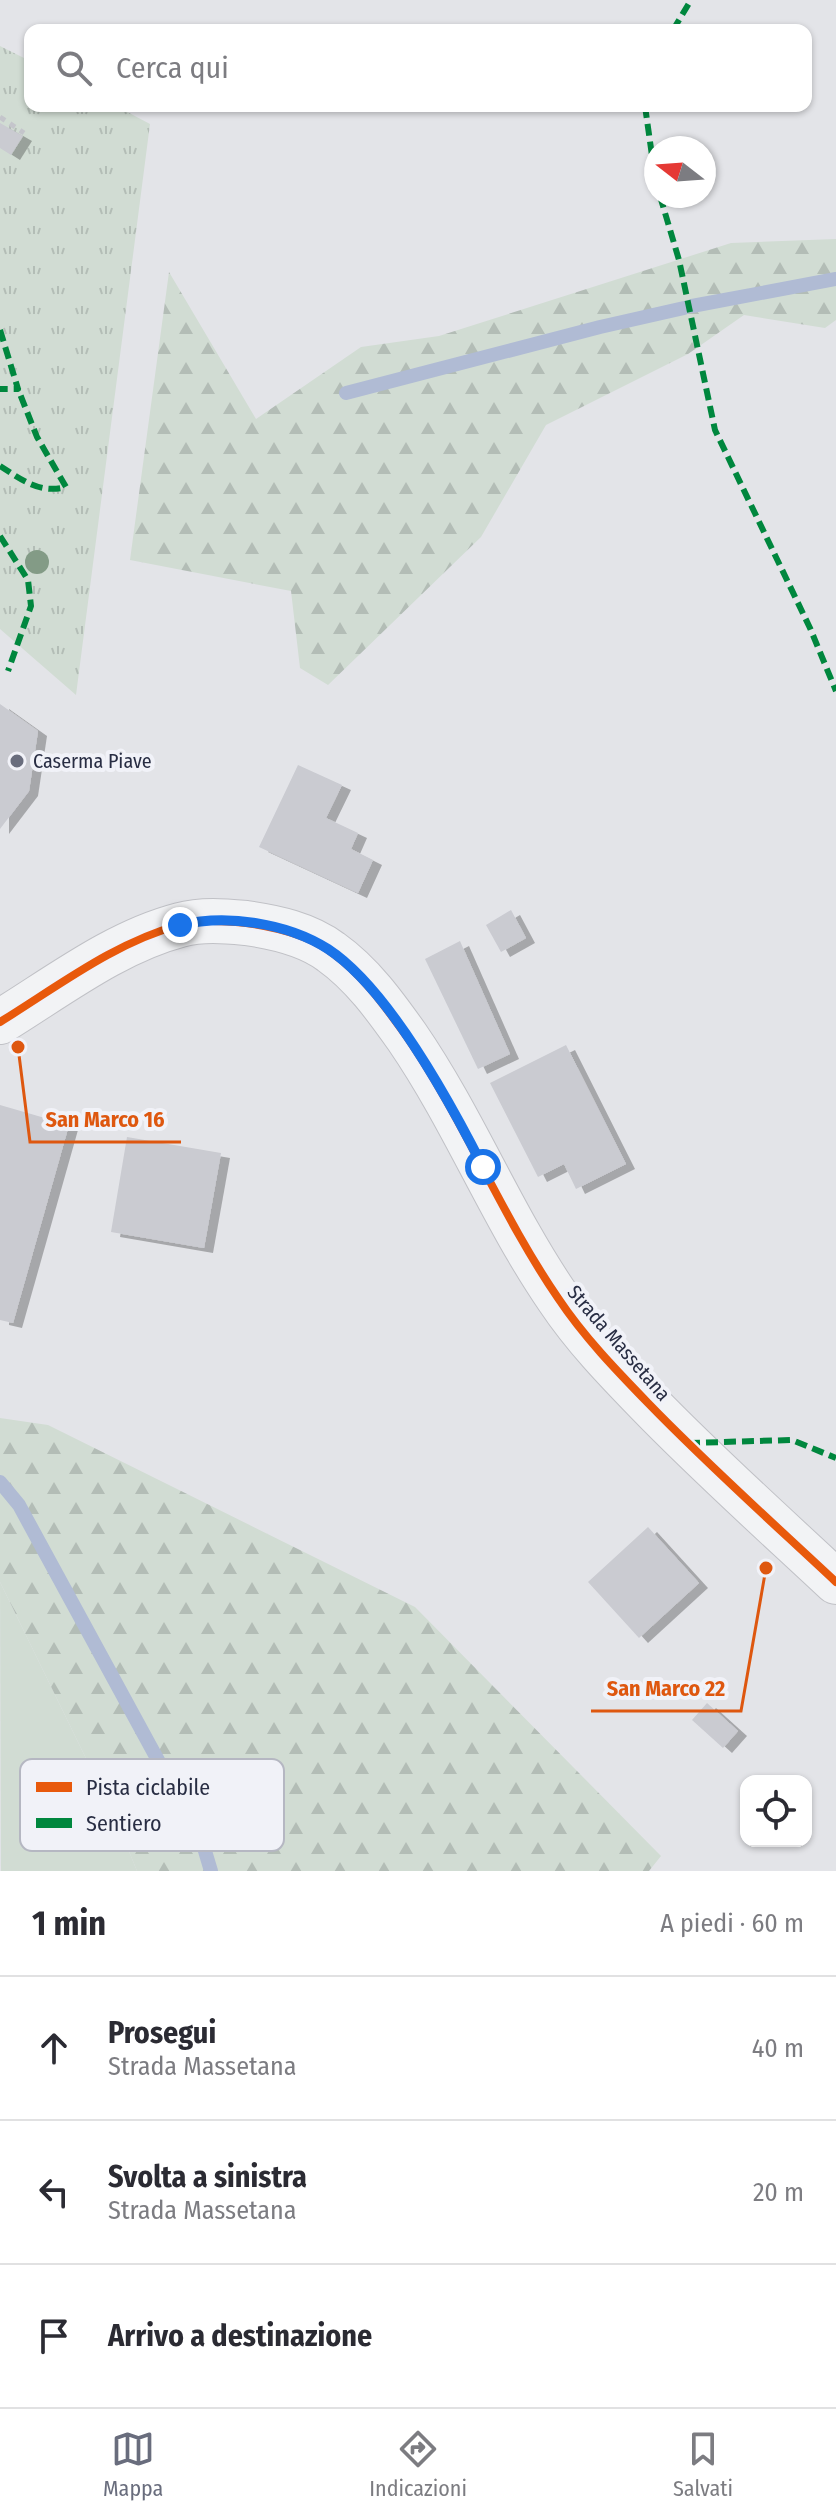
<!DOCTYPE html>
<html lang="it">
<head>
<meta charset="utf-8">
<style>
	:root { --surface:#fff; --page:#f7f7f7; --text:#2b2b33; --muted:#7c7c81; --line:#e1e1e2; --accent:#696d7d }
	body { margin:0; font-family:"Fira Sans Condensed",sans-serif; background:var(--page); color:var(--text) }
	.controls { position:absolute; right:24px; bottom:24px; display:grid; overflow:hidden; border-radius:16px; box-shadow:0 2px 6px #0004 }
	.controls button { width:72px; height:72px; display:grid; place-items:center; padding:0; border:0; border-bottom:2px solid var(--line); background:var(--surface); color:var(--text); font:40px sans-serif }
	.compass { position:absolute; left:644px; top:136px; width:72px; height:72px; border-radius:50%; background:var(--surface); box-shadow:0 2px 6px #0004; rotate:287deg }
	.stop { position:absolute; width:24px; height:24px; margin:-18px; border:6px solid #1a73e8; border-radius:50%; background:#fff }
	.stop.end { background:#1a73e8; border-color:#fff; box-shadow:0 2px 8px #0008 }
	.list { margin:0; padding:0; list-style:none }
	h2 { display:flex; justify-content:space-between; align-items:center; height:104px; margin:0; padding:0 32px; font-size:34px }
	h2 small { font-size:26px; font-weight:400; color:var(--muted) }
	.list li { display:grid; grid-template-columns:52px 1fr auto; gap:24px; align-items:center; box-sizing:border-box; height:144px; padding:0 32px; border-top:2px solid var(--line) }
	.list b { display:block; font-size:30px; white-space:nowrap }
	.list p { margin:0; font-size:26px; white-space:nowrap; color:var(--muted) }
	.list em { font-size:26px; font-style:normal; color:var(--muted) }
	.icon { flex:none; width:44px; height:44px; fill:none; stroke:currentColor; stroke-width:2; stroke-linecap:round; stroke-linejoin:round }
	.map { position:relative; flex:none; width:836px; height:1871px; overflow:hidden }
	.search { position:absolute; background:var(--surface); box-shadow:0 2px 6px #0004; left:24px; right:24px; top:24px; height:88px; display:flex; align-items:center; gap:20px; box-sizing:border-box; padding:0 28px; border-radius:16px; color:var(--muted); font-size:30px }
	.sheet { height:536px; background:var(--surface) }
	nav { display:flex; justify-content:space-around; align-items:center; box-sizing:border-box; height:112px; border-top:2px solid var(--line); background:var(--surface); font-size:22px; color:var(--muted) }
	nav a { display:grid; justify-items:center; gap:4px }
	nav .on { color:var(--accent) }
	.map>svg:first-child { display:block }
</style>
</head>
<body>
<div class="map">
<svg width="836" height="1871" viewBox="0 0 836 1871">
	<defs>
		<pattern id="forest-firs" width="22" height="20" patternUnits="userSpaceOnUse" patternTransform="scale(2)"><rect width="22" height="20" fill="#d1dcd3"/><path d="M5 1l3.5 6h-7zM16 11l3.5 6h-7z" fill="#b3bdb6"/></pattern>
		<pattern id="park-tufts" width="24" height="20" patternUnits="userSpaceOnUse" patternTransform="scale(2)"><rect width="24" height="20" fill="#d1dcd3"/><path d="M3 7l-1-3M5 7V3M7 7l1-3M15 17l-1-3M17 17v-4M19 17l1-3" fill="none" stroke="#b3bdb6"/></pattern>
		<filter id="shadow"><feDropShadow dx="9" dy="5" stdDeviation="0" flood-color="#0004"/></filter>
	</defs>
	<rect width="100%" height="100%" fill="#e3e4e8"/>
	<!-- grass -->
	<polygon fill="#d1dcd3" points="0,1582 117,1822 137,1871 1,1871"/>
	<!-- forest -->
	<g fill="url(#forest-firs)">
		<polygon points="836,239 836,320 825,328 744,315 688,354 546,425 481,537 328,685 300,668 291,591 130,560 169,272 256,419 361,347 439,336 731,243"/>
		<polygon points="0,1418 48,1425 415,1607 661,1856 649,1871 137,1871 117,1822 0,1582"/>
	</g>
	<!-- park -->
	<polygon fill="url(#park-tufts)" points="0,46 30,61 30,106 116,106 150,124 76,695 0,629"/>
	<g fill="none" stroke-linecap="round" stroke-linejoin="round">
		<!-- stream -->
		<g stroke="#b0bbd4" stroke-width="14">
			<polyline points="692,306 836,279"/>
			<polyline points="346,393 600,327 684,308"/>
			<polyline points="0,1482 19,1505 202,1841 211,1871"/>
		</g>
	</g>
	<!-- building -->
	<g fill="#cacbd1" filter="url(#shadow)">
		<polygon points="0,123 23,136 11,155 0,148"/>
		<polygon points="0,704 38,731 29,791 0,829"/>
		<polygon points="298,765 342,785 326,818 358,833 351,849 373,860 358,893 259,847"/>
		<polygon points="511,910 526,938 501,952 486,925"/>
		<polygon points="460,941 510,1054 478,1069 425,959"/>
		<polygon points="566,1045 626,1164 576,1189 564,1164 538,1177 490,1083"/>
		<polygon points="0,1105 69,1125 13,1323 0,1320"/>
		<polygon points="127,1137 221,1153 204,1248 111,1232"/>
		<polygon points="648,1527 699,1583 639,1638 588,1582"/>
		<polygon points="707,1703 738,1731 723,1748 692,1720"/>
	</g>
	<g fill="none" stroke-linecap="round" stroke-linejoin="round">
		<!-- tertiary casing -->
		<g stroke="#c0c1c6" stroke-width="46">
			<path id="tertiary" d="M0 1022C57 987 115 942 180 925 202 919 224 921 246 923 275 927 307 934 331 952 362 974 385 1006 407 1037 464 1120 501 1215 558 1298 584 1337 616 1370 648 1403 708 1465 773 1523 836 1582"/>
		</g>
		<!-- path -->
		<polyline stroke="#c4c5cb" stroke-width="5" stroke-dasharray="6 6" stroke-linecap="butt" points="0,117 24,133"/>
		<!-- tertiary -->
		<use href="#tertiary" stroke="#f2f3f5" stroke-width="44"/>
		<!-- quiet -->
		<g stroke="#00873e" stroke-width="6" stroke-dasharray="12 6" stroke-linecap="butt">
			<polyline points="673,30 691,0"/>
			<polyline points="645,106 656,184"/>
			<polyline points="660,196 679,260 715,430 810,628 836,691"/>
			<polyline points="0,330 18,389 0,389"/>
			<path d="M0 466C22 480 40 494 66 487L37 437 18 389"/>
			<polyline points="0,536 28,580 31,606 8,671"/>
			<polyline points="688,1443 792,1440 836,1458"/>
		</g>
		<!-- cycleway casing -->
		<g stroke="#f1f2f8" stroke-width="13">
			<path id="cycleway" d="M0 1022C57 987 115 942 180 925 202 919 224 921 246 923 275 927 307 934 331 952 362 974 385 1006 407 1037 464 1120 501 1215 558 1298 584 1337 616 1370 648 1403 708 1465 773 1523 836 1582"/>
		</g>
		<!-- cycleway -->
		<use href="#cycleway" stroke="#e8590c" stroke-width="8"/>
	</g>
	<!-- trees -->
	<circle fill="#839b86" cx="37" cy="562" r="12"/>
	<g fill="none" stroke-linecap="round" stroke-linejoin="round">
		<!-- route -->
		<path stroke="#1a73e8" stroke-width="10" d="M180 925C227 914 287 923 328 949 389 989 450 1102 483 1167"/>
	</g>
	<!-- markers -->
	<circle fill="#696d7d" stroke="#f1f2f8" stroke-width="3" cx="17" cy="761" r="8"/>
	<g text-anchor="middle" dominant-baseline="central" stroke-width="8" stroke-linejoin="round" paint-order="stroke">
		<!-- poi labels -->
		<g font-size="20" fill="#282d43" stroke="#f1f2f8" text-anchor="start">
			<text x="33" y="761">Caserma Piave</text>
		</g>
		<!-- street labels -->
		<g font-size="20" fill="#282d43" stroke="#f1f2f8">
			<text transform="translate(619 1343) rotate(49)">Strada Massetana</text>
		</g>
	</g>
	<!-- legend -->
	<rect x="20" y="1759" width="264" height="92" rx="12" fill="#f1f2f8" stroke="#b5b7c2" stroke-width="2"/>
	<rect x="36" y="1782" width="36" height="10" fill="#e8590c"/>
	<rect x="36" y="1818" width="36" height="10" fill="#00873e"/>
	<g font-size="22" fill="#282d43">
		<text x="86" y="1795">Pista ciclabile</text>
		<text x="86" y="1831">Sentiero</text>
	</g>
	<!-- callouts -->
	<path fill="none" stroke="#de570f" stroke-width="3" d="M18 1047L30 1142H181M766 1568L741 1711H591"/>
	<g fill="#de570f" stroke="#f1f2f8" stroke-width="3">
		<circle cx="18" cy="1047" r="8"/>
		<circle cx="766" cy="1568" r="8"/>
	</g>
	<g font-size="22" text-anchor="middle" font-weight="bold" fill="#de570f" stroke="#f1f2f8" stroke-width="8" stroke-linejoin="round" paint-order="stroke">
		<text x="105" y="1127">San Marco 16</text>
		<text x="666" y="1696">San Marco 22</text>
	</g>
</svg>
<div class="controls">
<button><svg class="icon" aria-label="locate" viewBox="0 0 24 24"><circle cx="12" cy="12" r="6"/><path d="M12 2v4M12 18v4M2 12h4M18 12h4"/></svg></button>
</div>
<svg class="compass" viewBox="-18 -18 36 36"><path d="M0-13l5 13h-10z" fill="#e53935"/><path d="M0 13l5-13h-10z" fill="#7c7c81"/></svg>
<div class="stop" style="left:483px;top:1167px"></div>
<div class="stop end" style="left:180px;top:925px"></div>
<div class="search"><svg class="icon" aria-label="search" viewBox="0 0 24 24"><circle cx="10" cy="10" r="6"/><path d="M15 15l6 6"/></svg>Cerca qui</div>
</div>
<section class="sheet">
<h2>1 min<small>A piedi · 60 m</small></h2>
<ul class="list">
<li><svg class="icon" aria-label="ahead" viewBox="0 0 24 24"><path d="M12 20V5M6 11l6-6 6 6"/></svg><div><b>Prosegui</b><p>Strada Massetana</p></div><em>40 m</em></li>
<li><svg class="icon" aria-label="left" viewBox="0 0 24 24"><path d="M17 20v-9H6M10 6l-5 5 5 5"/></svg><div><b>Svolta a sinistra</b><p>Strada Massetana</p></div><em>20 m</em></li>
<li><svg class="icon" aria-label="arrive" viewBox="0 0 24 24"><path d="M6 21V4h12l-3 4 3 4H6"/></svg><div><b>Arrivo a destinazione</b></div></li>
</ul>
</section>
<nav>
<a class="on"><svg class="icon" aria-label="map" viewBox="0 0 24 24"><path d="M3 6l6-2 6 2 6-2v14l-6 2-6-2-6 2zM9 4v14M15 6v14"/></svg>Mappa</a>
<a><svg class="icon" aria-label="directions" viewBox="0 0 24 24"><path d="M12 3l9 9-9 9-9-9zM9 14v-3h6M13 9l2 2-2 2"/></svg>Indicazioni</a>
<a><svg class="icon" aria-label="saved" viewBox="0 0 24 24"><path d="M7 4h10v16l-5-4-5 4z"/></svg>Salvati</a>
</nav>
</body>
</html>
